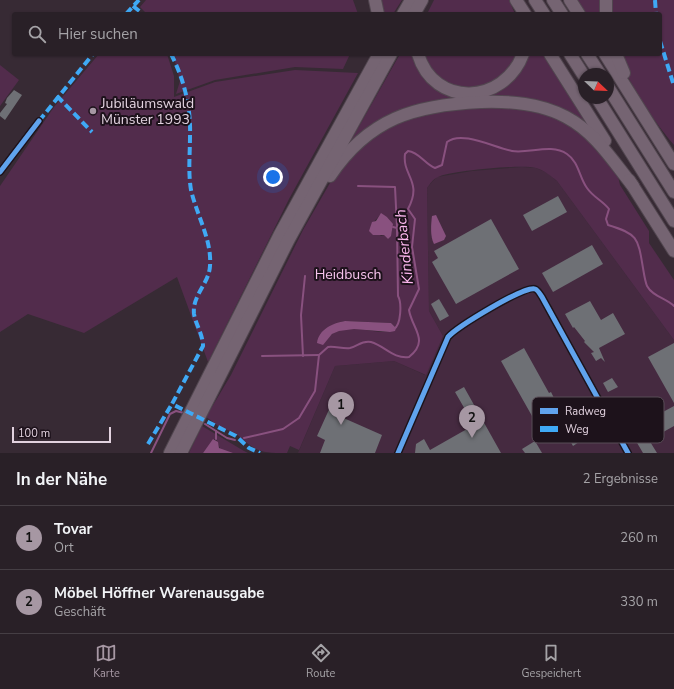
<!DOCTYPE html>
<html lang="de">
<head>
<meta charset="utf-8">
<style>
	:root { --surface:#292027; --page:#31282f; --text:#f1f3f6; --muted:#a5a3a7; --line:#453e44; --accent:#a697a3 }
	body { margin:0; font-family:"Nunito Sans",sans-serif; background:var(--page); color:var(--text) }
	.compass { position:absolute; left:578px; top:68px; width:36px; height:36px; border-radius:50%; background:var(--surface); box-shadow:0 1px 3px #0004; rotate:113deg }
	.scale { position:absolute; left:12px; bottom:10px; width:99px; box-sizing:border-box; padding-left:4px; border:2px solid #e2d2df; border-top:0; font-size:11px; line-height:14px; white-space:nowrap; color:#e2d2df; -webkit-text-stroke:3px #1d121b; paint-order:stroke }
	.you { position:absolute; left:273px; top:177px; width:14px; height:14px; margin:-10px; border:3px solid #fff; border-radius:50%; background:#1a73e8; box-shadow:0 0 0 6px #1a73e833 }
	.badge { display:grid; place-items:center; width:26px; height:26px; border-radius:50%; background:var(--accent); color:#111; font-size:13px; font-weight:700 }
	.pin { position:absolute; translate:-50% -33px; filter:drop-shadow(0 1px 2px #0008) }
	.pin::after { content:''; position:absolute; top:21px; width:14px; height:12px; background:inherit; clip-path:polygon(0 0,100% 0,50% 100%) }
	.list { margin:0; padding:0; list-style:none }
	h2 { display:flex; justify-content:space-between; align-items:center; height:52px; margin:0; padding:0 16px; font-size:17px }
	h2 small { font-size:13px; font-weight:400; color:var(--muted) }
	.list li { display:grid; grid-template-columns:26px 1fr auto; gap:12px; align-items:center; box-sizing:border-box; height:64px; padding:0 16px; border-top:1px solid var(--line) }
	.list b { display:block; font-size:15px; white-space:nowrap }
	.list p { margin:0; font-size:13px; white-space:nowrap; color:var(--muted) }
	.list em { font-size:13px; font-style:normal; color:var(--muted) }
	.icon { flex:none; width:22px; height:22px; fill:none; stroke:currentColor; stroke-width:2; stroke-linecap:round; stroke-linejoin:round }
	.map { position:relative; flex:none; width:674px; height:453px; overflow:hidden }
	.search { position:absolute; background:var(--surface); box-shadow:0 1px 3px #0004; left:12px; right:12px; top:12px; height:44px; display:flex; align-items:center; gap:10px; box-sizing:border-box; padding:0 14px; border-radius:4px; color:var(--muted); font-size:15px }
	.sheet { height:180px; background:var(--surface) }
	nav { display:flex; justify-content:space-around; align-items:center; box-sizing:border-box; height:56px; border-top:1px solid var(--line); background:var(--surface); font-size:11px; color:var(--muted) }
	nav a { display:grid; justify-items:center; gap:2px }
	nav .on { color:var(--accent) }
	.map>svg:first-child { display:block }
</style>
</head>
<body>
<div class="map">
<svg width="674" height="453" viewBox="0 0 674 453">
	<rect width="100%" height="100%" fill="#372a34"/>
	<!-- built -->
	<polygon fill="#452a40" points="522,167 536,168 548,173 557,181 674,340 674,453 298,453 335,366 394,361 425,375 443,336 429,311 427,188 432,182 437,177 472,171"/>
	<!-- green -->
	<g fill="#522c4c" fill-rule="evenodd">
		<polygon points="146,0 353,0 358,14 147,14 140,7"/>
		<polygon points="380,0 402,0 393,14 383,14"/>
		<polygon points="434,0 509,0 515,14 427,14"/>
		<polygon points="574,0 603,0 604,14 583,14"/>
		<path d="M610 0H674V145C652 118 629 87 619 54H660V14H611Z"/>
		<polygon points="99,54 167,54 174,76 174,97 215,82 295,70 358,73 289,199 208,362 177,277 84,333 28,314 0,332 0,186 54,107"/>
		<polygon points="173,54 350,54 343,69 295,67 215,80 176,94 180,81"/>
		<polygon points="400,54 415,54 427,77 482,96 526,54 546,54 596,134 558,111 448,101 349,144"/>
		<path d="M424 54H517C514 60 510 70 504 75 489 90 461 92 444 81 434 75 429 64 424 54Z"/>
		<polygon points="0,65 19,80 0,106"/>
		<path d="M476 108H516L552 116 586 135 618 176 620 185 649 231V243L674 280V340L557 181C551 176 544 170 536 168 522 164 450 171 438 177 433 179 430 184 427 188L429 311 443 336 426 375 394 361 335 366 299 450 290 446 287 453C263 453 258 453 240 437 235 432 224 429 218 426 214 423 211 420 206 417L231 375 303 230 334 176 361 146 395 123 435 111ZM380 215 387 217C393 223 394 232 388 239L384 235 381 236 371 225ZM345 321 391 323 396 328C385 342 340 313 325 343L336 323Z"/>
		<polygon points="202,426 244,451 248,453 222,453 216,439 214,439 203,453 189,453"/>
	</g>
	<!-- water -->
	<g fill="#89517f">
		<polygon points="381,213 387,217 393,224 391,236 388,239 384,235 373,235 369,231 372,222 376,221"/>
		<path d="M436 215 446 236 444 240 434 244C430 237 431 224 432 216Z"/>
		<path d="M345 321 391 323 396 328 395 331 390 332 354 329 339 331 332 334 323 345 317 343C319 329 333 323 345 321Z"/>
		<polygon points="213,439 218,442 219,448 233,453 203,453"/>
	</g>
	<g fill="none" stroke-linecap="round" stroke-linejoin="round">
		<!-- stream -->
		<g stroke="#89517f" stroke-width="2">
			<polyline points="358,186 395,187 397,227"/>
			<path d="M393 227 397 228 398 296C402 303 401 325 394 329"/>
			<polyline points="262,356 319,355"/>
			<polyline points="303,356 301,315 305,276"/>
			<polyline points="205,424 227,438 235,440"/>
			<path d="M244 438 283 429 299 418 315 391 319 355 328 347C335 346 343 349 350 348 358 346 362 340 371 342 385 346 393 359 409 357 430 340 412 329 409 310L419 289 412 247 415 219 408 209C423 181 402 176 405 154L408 151C419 152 425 164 435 168L442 165 447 142C462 130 495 148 512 151 529 154 551 143 567 154 579 162 579 177 587 188 593 197 603 201 609 209L606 219 608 225C638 234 638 238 643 268 644 274 645 281 647 286 653 297 666 298 674 306"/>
			<polyline points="216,439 216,431"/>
			<polyline points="151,453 170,414 176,411 184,413"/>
		</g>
	</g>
	<!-- building -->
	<g fill="#6e7075">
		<polygon points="14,90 22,95 5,120 0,116 0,113 7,104 5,103 7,98"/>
		<polygon points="558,196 567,212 532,231 523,215"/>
		<polygon points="491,219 519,269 456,304 432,262 438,258 434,251"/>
		<polygon points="592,245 603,264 553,292 542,273"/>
		<polygon points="439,299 449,316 440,321 431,304"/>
		<polygon points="590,301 601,320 613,313 625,334 599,348 605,362 601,358 596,361 591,353 594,352 584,342 585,341 574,327 573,328 565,314"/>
		<polygon points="674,343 674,403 648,357"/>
		<polygon points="524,348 549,393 551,392 557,404 532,416 501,361"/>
		<polygon points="612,378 618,387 608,392 603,383"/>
		<polygon points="464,387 501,453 415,453 416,444 424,439 430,450 474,425 455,392"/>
		<polygon points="332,403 342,407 339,416 382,435 375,453 320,453 325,440 317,436"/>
		<polygon points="674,406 674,426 649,440 657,453 643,453 633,436 664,419 661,413"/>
		<polygon points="575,427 582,440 573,446 565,432"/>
		<polygon points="535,441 542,453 525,453 522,449"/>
	</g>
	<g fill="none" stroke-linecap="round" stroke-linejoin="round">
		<!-- street casing -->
		<g stroke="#51464f" stroke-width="8">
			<g id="street">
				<polyline points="0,172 39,121"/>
				<path d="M398 453 448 337C457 327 525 285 535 289 538 290 540 294 542 297L628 453"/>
			</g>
		</g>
		<!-- highway casing -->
		<g stroke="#51464f" stroke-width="14">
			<g id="highway">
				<polyline points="375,0 378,14"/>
				<polyline points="516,0 525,14"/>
				<polyline points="535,0 544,14"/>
				<polyline points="553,0 562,14"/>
				<polyline points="570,0 579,14"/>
				<polyline points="606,0 606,14"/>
				<polyline points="403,14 411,0"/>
				<polyline points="414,14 422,0"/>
				<path d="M418 54C434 108 504 105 523 54"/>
				<polyline points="550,54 605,141"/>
				<polyline points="570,54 584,76"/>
				<polyline points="587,54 600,74"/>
				<polyline points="605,54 674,164"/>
				<polyline points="616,54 624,73"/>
				<polyline points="608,87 674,192"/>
				<polyline points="597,98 674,221"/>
				<path d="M330 176C369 118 415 105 481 102 510 101 540 103 566 117 596 133 612 160 633 186"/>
				<polyline points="629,180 674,251"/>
				<polyline points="170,453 280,234 379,54"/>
				<polyline points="181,453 289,239 391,54"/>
			</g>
		</g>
		<!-- street -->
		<use href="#street" stroke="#6f656d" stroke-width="6"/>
		<!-- highway -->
		<use href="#highway" stroke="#756472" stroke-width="12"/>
		<!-- quiet -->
		<g stroke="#3fa9f5" stroke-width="4" stroke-dasharray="8 4" stroke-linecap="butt">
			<polyline points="655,0 656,14"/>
			<polyline points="133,6 143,14"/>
			<polyline points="126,14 139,0"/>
			<polyline points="660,41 674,86"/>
			<path d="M171 54C184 79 191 107 190 136 190 154 188 172 191 190 197 216 212 240 210 266 209 284 192 295 194 314 196 325 203 335 203 346L172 404 236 436 249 448 260 453"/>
			<polyline points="57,96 92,132"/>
			<polyline points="39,121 93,54"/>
			<polyline points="335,412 337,410 341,411"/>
			<polyline points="148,444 172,404"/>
		</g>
		<!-- cycleway casing -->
		<g stroke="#1d121b" stroke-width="8">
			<g id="cycleway">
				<polyline points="0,172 39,121"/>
				<path d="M398 453 448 337C457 327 525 285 535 289 538 290 540 294 542 297L628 453"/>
			</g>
		</g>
		<!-- cycleway -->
		<use href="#cycleway" stroke="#60a3ed" stroke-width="5"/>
	</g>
	<!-- markers -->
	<circle fill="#a697a3" stroke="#1d121b" stroke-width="1.5" cx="93" cy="111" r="4"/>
	<g text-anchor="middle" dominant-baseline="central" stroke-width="4" stroke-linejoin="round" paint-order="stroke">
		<!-- poi labels -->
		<g font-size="14" fill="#e2d2df" stroke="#1d121b" text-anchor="start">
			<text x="101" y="103">Jubiläumswald<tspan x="101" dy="16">Münster 1993</tspan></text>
		</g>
		<!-- park labels -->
		<g font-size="14" fill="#f6c2ec" stroke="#1d121b">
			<text x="348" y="274">Heidbusch</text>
		</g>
		<!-- water labels -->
		<g font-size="15" font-style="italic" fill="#feb9f1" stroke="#1d121b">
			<text transform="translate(404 247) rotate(-96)">Kinderbach</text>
		</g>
	</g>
	<!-- legend -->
	<rect x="532" y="397" width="132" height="46" rx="6" fill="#1d121b" stroke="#584c56" stroke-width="1"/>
	<rect x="540" y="408" width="18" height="6" fill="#60a3ed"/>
	<rect x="540" y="426" width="18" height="6" fill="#3fa9f5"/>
	<g font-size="11" fill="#e2d2df">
		<text x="565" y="415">Radweg</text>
		<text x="565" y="433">Weg</text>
	</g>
</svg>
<svg class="compass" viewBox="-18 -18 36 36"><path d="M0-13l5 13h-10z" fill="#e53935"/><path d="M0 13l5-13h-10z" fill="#a5a3a7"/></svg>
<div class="scale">100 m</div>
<div class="you"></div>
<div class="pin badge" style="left:341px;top:425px">1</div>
<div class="pin badge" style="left:472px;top:438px">2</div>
<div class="search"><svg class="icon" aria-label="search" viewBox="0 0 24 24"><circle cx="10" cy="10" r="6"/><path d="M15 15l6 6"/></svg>Hier suchen</div>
</div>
<section class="sheet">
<h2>In der Nähe<small>2 Ergebnisse</small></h2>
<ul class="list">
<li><span class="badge">1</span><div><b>Tovar</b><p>Ort</p></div><em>260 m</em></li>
<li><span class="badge">2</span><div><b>Möbel Höffner Warenausgabe</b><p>Geschäft</p></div><em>330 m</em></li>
</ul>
</section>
<nav>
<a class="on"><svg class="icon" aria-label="map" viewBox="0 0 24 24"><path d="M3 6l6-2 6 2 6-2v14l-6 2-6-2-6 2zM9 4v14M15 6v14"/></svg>Karte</a>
<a><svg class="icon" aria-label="directions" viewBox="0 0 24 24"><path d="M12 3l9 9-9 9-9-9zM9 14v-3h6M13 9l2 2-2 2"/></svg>Route</a>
<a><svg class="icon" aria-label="saved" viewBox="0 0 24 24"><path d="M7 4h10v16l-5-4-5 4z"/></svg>Gespeichert</a>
</nav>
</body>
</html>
